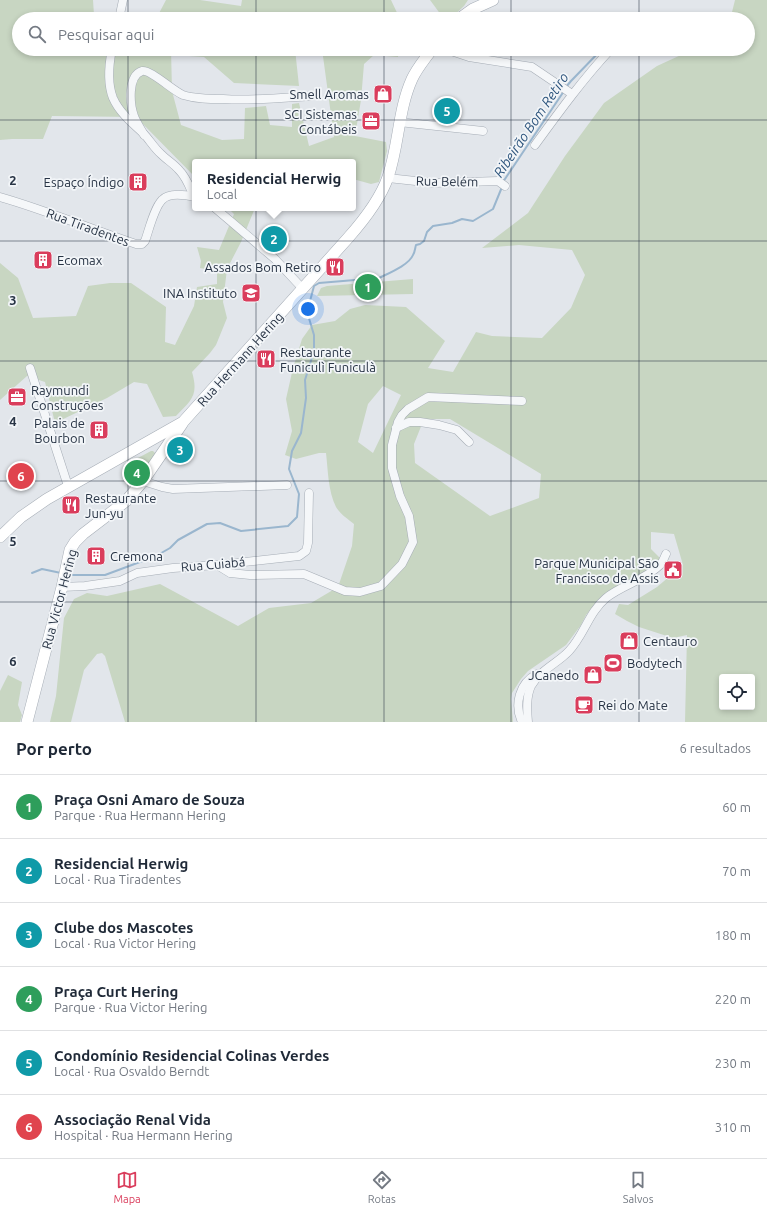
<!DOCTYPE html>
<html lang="pt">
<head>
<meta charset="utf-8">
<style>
	:root { --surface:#fff; --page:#f2f2f3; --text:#1f2937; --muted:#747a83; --line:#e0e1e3; --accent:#da3d5c }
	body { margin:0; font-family:Ubuntu,sans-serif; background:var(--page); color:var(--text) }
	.controls { position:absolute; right:12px; bottom:12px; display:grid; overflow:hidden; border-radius:4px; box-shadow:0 2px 6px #0003 }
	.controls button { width:36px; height:36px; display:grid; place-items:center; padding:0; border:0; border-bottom:1px solid var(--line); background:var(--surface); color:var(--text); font:20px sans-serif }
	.you { position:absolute; left:308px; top:309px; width:14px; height:14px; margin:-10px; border:3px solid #fff; border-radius:50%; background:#1a73e8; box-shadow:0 0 0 6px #1a73e833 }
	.badge { display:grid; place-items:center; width:26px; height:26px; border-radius:50%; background:var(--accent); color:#fff; font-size:13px; font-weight:700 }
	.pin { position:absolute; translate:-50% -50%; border:2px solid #fff; box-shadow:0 1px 4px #0006 }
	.popup { position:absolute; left:192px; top:159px; width:164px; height:52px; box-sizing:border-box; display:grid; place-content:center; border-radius:4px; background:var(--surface); filter:drop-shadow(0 1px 3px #0005); font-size:13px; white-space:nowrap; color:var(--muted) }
	.popup b { font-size:15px; color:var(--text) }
	.popup::after { content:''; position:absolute; left:50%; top:100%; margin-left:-8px; border:8px solid transparent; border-top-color:var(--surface) }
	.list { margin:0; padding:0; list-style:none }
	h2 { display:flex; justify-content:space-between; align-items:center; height:52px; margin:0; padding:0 16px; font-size:17px }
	h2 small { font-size:13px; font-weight:400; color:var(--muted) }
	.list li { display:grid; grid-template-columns:26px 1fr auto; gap:12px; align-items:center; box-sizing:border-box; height:64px; padding:0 16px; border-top:1px solid var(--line) }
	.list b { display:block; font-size:15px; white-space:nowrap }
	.list p { margin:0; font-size:13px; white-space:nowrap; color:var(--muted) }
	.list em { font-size:13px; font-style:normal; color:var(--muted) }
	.icon { flex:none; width:22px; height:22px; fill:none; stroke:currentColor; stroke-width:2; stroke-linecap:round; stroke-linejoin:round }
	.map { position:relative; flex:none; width:767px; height:722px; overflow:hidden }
	.search { position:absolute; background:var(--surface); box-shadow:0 2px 6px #0003; left:12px; right:12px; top:12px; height:44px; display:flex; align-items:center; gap:10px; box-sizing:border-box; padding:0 14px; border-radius:22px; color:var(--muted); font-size:15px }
	.sheet { height:436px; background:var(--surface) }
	nav { display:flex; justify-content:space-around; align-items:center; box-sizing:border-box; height:56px; border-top:1px solid var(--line); background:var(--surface); font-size:11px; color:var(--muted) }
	nav a { display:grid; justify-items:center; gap:2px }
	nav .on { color:var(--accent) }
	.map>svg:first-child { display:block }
</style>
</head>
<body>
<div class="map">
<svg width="767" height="722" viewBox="0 0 767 722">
	<rect width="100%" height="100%" fill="#e2e6eb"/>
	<!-- green -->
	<g fill="#c8d6c2" fill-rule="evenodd">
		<polygon points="0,0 93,0 94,15 97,19 19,19 19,49 116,49 120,56 138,52 140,49 171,49 172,91 181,125 222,140 244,139 245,108 266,106 270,125 292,127 292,104 299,103 309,146 334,137 322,49 399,49 398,57 374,55 364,64 361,100 355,136 386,142 387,151 379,182 371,184 353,179 353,162 195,162 195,177 136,117 52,116 43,139 12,139 0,140"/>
		<polygon points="166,0 200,0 241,6 242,0 391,0 400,19 156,19"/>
		<polygon points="430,0 468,0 464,6 450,19 444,19"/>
		<path d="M735 0H767V722H685L687 635 673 638 639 627 627 621 615 614 619 604 628 605 657 587 683 565 674 534 651 532V549L661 559 651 569 614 588 602 596 586 615 581 625 566 645 528 671 521 679 512 693 511 699 513 722H125L105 656 102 653 97 654 84 670 71 722H50L56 696 64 618 74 599 87 593 107 596 160 584 238 626 269 608 311 603 338 587 352 546 354 524C348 519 340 514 336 507 328 491 328 470 326 453H319L296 459 285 455 292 431 286 399 293 368 302 339 312 325 335 321 350 309 365 305 406 307 445 341 428 368 453 372 476 332 492 336 542 338 571 308 585 275 572 250 519 245 482 248 528 213 565 156 604 103 657 66 694 49H748V19H726L732 12ZM383 386 401 395 373 453 358 442 368 404ZM424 419H450L541 474 539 498 490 516 415 463 414 444ZM722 677H752V707H722Z"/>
		<polygon points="187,49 295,49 299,86 234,83 204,57 189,56"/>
		<path d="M228 208H255L241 242 227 269 223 302 227 318 216 345 210 353 192 372C199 396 191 400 176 416L163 417 147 384 134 382 107 398 55 423 45 382 27 376 0 400V263L18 278 33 318 76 316 88 286 110 283H131L166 307 165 342 175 345 194 306 197 287 217 284V271L200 268 201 261 197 247 219 250 234 214Z"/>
		<polygon points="413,279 413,294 317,296 321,288 327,286"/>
		<polygon points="151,451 153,451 155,453 155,456 138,481 125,465"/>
		<polygon points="8,675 22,682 18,705 22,715 20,722 0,722 0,691"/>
	</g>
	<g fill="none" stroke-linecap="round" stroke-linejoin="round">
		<!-- stream -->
		<g stroke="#9ab6ce" stroke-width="2">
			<polyline points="566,87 571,81 602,49"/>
			<polyline points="503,182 564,91"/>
			<polyline points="32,573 42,569 61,573"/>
			<path d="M69 575H105L156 556 170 548 178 540 207 524 220 523 241 531 288 526 297 517 299 494 289 469 292 451 301 433 306 398 305 380 314 351V335L308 315 309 305 314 286 319 283 379 278C389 273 409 265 413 255 415 252 415 248 416 245L420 244 424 241 427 232 433 226 452 223 462 219 473 221 493 209 502 187"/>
		</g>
		<!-- street casing -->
		<g stroke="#a6adb6" stroke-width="9">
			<g id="street">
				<polyline points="119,19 123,0"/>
				<path d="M112 49C109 64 107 83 113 98 119 112 132 123 143 133 149 139 154 148 161 154 167 160 174 164 179 170 187 178 190 188 194 197"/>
				<polyline points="445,49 469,57 532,67 572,94"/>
				<polyline points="399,122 483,131"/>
				<path d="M144 135C141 129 136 122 134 116 130 105 127 76 142 71 150 69 173 91 183 95 196 99 209 99 223 99 253 101 282 98 312 96"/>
				<path d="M535 145C559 112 583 79 611 49"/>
				<polyline points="388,178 434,183 498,181 505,186"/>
				<path d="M0 197C46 210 90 229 136 244H142L145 241C149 230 154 208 162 200 169 192 186 195 195 197"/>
				<polyline points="215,208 275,259 303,289"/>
				<polyline points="30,368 68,486"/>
				<polyline points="396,428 409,422 420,422 439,425 457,430 469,442"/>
				<polyline points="143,481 162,487 173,489 287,485"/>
				<polyline points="217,565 230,573 250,575 304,574 345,591 360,592 381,586 402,564 413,542 409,516 400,496 392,468 392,445 398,422 402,415 408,409 428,397 522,401"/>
				<polyline points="62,587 85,586 120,581 137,573 173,568 217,565 299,556 306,551 308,543 309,493"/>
				<path d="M522 722C514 705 519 683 537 674"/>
				<path d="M528 722C527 710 526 697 531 686 540 670 558 663 569 651 584 635 589 612 606 598 622 585 645 580 660 565 663 562 664 558 666 554"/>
			</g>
		</g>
		<!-- secondary casing -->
		<g stroke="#a6adb6" stroke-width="12">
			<g id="secondary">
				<polyline points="459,19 473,9 493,0"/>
				<path d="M0 537 21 517 47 499 183 422 348 238C364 220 380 200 388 177 399 145 398 110 412 79 417 68 425 59 432 49"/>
				<polyline points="27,722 62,587 70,550 75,542 83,534 126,501 143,481 182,424"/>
			</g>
		</g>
		<!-- street -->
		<use href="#street" stroke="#f5f7f9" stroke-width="8"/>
		<!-- secondary -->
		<use href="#secondary" stroke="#fff" stroke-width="11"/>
	</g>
	<!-- grid -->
	<path fill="none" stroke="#283445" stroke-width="1" stroke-opacity="0.55" d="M128 0V19M256 0V19M384 0V19M511 0V19M639 0V19M128 49V722M256 49V722M384 49V722M511 49V722M639 49V722M0 120H767M0 241H767M0 361H767M0 481H767M0 602H767"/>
	<!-- icons -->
	<defs>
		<g id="shop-square" transform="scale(1)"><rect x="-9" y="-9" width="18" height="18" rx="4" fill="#da3d5c" stroke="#f2f5f8"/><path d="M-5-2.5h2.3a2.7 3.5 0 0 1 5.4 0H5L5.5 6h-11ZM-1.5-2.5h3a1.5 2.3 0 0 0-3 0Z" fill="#fff"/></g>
		<g id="office-square" transform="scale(1)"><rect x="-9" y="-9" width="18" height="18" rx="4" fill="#da3d5c" stroke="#f2f5f8"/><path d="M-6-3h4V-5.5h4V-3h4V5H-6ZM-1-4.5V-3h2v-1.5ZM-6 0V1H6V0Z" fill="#fff"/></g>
		<g id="building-square" transform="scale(1)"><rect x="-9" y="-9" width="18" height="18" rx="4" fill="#da3d5c" stroke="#f2f5f8"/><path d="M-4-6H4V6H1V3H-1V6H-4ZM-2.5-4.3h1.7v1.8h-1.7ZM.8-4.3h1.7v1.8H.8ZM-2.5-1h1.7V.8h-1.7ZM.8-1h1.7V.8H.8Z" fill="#fff"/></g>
		<g id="restaurant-square" transform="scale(1)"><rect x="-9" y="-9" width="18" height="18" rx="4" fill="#da3d5c" stroke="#f2f5f8"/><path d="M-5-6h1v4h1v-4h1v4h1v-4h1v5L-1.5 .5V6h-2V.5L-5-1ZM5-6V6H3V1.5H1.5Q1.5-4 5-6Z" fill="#fff"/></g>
		<g id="university-square" transform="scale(1)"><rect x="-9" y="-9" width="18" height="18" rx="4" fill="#da3d5c" stroke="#f2f5f8"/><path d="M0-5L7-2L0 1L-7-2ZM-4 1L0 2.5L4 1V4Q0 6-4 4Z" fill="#fff"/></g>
		<g id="civic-square" transform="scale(1)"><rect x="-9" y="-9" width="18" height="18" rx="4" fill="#da3d5c" stroke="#f2f5f8"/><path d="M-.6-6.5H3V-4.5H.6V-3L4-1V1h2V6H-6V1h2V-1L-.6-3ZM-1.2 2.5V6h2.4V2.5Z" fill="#fff"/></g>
		<g id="stadium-square" transform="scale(1)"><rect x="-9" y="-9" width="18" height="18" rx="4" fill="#da3d5c" stroke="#f2f5f8"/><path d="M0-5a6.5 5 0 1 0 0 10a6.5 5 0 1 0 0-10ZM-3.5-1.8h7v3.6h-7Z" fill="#fff"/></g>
		<g id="cafe-square" transform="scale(1)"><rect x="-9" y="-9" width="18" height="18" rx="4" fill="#da3d5c" stroke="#f2f5f8"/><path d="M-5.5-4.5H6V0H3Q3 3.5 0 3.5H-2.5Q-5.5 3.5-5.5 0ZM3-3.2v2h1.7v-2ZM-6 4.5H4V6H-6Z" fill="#fff"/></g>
	</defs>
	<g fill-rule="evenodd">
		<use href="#shop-square" x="383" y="94"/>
		<use href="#office-square" x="371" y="121"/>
		<use href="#building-square" x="138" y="182"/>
		<use href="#building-square" x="43" y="260"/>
		<use href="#restaurant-square" x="335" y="267"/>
		<use href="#university-square" x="251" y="293"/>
		<use href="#restaurant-square" x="266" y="359"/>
		<use href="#office-square" x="17" y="397"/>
		<use href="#building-square" x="99" y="430"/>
		<use href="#restaurant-square" x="71" y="505"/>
		<use href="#building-square" x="96" y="556"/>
		<use href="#civic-square" x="673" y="570"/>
		<use href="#shop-square" x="629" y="641"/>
		<use href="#stadium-square" x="613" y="663"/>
		<use href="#shop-square" x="593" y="675"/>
		<use href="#cafe-square" x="584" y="705"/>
	</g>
	<g text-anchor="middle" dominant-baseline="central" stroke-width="3.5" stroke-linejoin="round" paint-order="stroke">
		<!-- poi labels -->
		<g font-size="13" fill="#283445" stroke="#f2f5f8" text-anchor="end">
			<text x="369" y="94">Smell Aromas</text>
			<text x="357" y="114">SCI Sistemas<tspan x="357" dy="15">Contábeis</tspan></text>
			<text x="124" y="182">Espaço Índigo</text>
			<text x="57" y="260" text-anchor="start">Ecomax</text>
			<text x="321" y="267">Assados Bom Retiro</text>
			<text x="237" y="293">INA Instituto</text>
			<text x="280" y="352" text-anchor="start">Restaurante<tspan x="280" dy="15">Funiculì Funiculà</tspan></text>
			<text x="31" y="390" text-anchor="start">Raymundi<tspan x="31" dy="15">Construções</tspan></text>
			<text x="85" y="423">Palais de<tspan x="85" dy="15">Bourbon</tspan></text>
			<text x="85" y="498" text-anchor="start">Restaurante<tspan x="85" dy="15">Jun-yu</tspan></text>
			<text x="110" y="556" text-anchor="start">Cremona</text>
			<text x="659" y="563">Parque Municipal São<tspan x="659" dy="15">Francisco de Assis</tspan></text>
			<text x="643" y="641" text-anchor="start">Centauro</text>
			<text x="627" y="663" text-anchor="start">Bodytech</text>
			<text x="579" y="675">JCanedo</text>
			<text x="598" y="705" text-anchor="start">Rei do Mate</text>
		</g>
		<!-- street labels -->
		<g font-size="13" fill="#283445" stroke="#f2f5f8">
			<text transform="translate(447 181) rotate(1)">Rua Belém</text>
			<text transform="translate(88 227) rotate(20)">Rua Tiradentes</text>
			<text transform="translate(240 359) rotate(-48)">Rua Hermann Hering</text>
			<text transform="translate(213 564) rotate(-5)">Rua Cuiabá</text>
			<text transform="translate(59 599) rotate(-75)">Rua Victor Hering</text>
		</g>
		<!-- water labels -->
		<g font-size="14" font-style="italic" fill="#2e557d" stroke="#f2f5f8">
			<text transform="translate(531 125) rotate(-56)">Ribeirão Bom Retiro</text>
		</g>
	</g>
	<g font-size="13" text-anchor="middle" font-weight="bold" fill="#283445" stroke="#f2f5f8" stroke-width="3.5" stroke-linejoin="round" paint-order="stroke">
		<text x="13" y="185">2</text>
		<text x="13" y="305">3</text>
		<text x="13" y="426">4</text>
		<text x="13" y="546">5</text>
		<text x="13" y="666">6</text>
	</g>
</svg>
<div class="controls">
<button><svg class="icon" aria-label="locate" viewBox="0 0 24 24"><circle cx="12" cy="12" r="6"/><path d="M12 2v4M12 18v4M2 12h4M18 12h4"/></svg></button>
</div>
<div class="you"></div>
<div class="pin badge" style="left:368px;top:287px;background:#2e9e5b">1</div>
<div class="pin badge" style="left:274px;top:239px;background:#0f9aa8">2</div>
<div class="popup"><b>Residencial Herwig</b>Local</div>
<div class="pin badge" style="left:180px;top:450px;background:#0f9aa8">3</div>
<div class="pin badge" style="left:137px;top:473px;background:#2e9e5b">4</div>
<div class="pin badge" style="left:447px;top:111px;background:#0f9aa8">5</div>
<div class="pin badge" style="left:21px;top:476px;background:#e0444e">6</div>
<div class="search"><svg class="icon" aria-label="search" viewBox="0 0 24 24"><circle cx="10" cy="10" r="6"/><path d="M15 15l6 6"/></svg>Pesquisar aqui</div>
</div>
<section class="sheet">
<h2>Por perto<small>6 resultados</small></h2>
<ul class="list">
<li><span class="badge" style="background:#2e9e5b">1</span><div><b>Praça Osni Amaro de Souza</b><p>Parque · Rua Hermann Hering</p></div><em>60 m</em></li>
<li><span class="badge" style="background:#0f9aa8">2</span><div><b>Residencial Herwig</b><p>Local · Rua Tiradentes</p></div><em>70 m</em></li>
<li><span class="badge" style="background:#0f9aa8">3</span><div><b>Clube dos Mascotes</b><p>Local · Rua Victor Hering</p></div><em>180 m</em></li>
<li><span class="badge" style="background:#2e9e5b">4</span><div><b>Praça Curt Hering</b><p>Parque · Rua Victor Hering</p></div><em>220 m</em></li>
<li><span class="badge" style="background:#0f9aa8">5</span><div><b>Condomínio Residencial Colinas Verdes</b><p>Local · Rua Osvaldo Berndt</p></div><em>230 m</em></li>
<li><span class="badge" style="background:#e0444e">6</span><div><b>Associação Renal Vida</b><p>Hospital · Rua Hermann Hering</p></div><em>310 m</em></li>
</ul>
</section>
<nav>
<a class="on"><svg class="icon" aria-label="map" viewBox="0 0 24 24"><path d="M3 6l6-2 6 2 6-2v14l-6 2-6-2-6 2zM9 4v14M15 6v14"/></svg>Mapa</a>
<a><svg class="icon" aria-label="directions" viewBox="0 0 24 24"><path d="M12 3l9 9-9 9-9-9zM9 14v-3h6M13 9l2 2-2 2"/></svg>Rotas</a>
<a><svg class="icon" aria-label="saved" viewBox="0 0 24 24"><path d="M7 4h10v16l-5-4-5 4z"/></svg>Salvos</a>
</nav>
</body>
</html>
